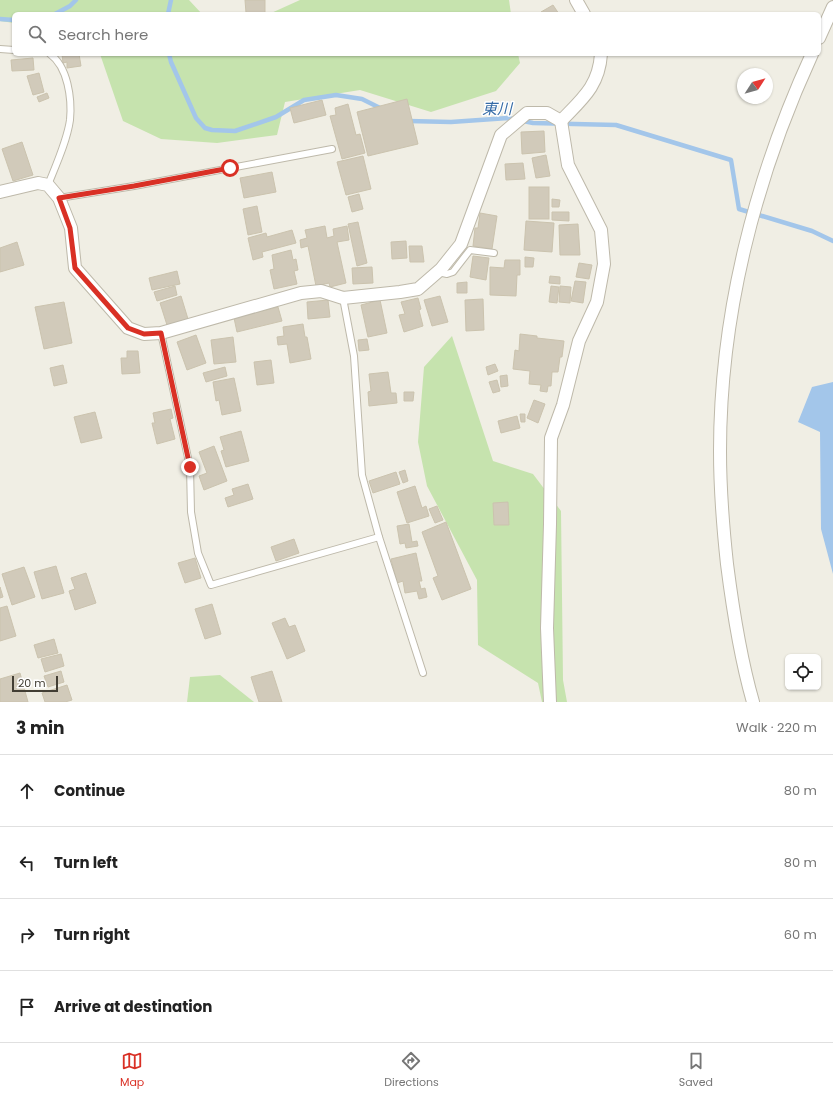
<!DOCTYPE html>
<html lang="en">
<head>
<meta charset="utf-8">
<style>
	:root { --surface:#fff; --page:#f6f6f6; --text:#222; --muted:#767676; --line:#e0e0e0; --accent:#d93025 }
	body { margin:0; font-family:Poppins,"Noto Sans JP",sans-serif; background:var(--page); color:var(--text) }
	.controls { position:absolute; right:12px; bottom:12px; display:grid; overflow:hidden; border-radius:6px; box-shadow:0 1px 3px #0004 }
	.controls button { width:36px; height:36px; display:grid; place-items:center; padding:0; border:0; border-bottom:1px solid var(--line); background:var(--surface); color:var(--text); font:20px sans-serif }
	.compass { position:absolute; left:737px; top:68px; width:36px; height:36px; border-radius:50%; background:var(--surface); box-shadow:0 1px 3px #0004; rotate:54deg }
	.scale { position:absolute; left:12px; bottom:10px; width:46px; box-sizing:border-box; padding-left:4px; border:2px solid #423e34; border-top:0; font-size:11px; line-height:14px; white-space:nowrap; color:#423e34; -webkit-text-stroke:3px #fff; paint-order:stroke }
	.stop { position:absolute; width:12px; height:12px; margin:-9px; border:3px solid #d93025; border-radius:50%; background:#fff }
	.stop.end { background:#d93025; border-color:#fff; box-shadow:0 1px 4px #0008 }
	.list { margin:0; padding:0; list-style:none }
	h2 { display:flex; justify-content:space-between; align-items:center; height:52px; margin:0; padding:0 16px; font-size:17px }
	h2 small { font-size:13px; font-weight:400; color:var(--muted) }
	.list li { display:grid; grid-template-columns:26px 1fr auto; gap:12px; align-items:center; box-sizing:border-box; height:72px; padding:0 16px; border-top:1px solid var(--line) }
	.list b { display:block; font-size:15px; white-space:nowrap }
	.list em { font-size:13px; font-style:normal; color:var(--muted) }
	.icon { flex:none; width:22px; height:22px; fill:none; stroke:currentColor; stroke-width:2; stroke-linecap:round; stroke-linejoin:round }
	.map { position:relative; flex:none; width:833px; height:702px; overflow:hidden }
	.search { position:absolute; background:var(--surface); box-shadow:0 1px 3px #0004; left:12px; right:12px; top:12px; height:44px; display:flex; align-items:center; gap:10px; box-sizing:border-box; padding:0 14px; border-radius:6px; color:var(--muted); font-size:15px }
	.sheet { height:340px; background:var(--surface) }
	nav { display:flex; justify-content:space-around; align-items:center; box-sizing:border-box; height:56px; border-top:1px solid var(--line); background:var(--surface); font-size:11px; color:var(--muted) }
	nav a { display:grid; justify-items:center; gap:2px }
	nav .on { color:var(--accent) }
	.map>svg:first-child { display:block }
</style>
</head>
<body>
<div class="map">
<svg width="833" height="702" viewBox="0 0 833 702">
	<rect width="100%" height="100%" fill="#f0eee4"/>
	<!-- green -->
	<g fill="#c6e3ae">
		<polygon points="0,0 189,0 202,14 14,14 14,23 0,21"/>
		<polygon points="300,0 509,0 511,14 269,14"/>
		<polygon points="100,54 518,54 520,63 496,91 431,112 360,90 285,102 277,135 217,143 161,139 123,121"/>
		<polygon points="452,336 493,461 533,474 561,511 563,680 567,702 542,702 538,683 478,645 477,580 427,486 418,442 424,367"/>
		<polygon points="220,675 254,702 187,702 190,677"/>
	</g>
	<!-- water -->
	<polygon fill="#a3c6ea" points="833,382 833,574 821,529 820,432 798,422 812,387"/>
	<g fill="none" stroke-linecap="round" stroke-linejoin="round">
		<!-- stream -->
		<g stroke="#a3c6ea" stroke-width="4.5">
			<polyline points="55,14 70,6 76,0"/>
			<polyline points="168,14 171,0"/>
			<polyline points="0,19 14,20"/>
			<polyline points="169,54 171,62 196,118 205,128 212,130 235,131 276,117 304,100 336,95 362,99 382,109"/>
			<polyline points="408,121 451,122 508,118 533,123 616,125 731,160 739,209 812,231 833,241"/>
		</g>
	</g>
	<!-- building -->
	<g fill="#d1caba" stroke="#cbc3ae">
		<polygon points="245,0 265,0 265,13 246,13"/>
		<polygon points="553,5 559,14 542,14 541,12"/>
		<polygon points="62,54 79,54 81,66 67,68 67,62 63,63"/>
		<polygon points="33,58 34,70 12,71 11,60"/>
		<polygon points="39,73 44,92 33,95 27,76"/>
		<polygon points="47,93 49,98 39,102 37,97"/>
		<polygon points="407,99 418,144 368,156 357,112"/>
		<polygon points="322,100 326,115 294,123 290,108"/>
		<polygon points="348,104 356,135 360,134 365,153 342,159 330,116 336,115 335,108"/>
		<polygon points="544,131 545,152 522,154 521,132"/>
		<polygon points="22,142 33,175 13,181 2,149"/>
		<polygon points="546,155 550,176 536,178 532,158"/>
		<polygon points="363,156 371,189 346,195 337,162"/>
		<polygon points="523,163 525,179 506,180 505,164"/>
		<polygon points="272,172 276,192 244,198 240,178"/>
		<rect x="529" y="187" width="20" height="32"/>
		<polygon points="359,194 363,209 352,212 348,197"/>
		<polygon points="552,199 560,200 559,207 552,207"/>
		<polygon points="257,206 262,232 248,235 243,209"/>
		<polygon points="552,212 569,212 569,221 552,220"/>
		<polygon points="480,213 497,216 492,249 473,246 475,228 478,228"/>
		<polygon points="526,221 554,223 552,252 524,250"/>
		<polygon points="358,222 367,263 357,266 348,224"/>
		<polygon points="578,224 580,255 560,255 559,225"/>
		<polygon points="325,226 327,238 334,236 333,229 347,226 349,240 337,242 346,283 330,287 329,283 316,286 308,246 301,248 300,240 307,238 305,230"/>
		<polygon points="292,230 296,243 262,252 263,257 253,260 248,238 266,233 267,237"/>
		<polygon points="406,241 407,258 392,259 391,242"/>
		<polygon points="17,242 24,265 0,272 0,248"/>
		<polygon points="409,246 422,246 424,262 410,262"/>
		<polygon points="291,250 293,260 296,259 298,270 294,271 297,284 274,289 270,270 274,269 272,255"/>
		<polygon points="473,256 489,258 486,280 470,277"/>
		<polygon points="525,257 534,258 533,267 525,267"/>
		<polygon points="505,260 520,260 520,275 517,275 516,296 490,295 490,267 504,268"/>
		<polygon points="579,263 592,265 589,279 576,277"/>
		<polygon points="372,267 373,283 353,284 352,268"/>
		<polygon points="177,271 180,284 152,290 149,278"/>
		<polygon points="550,276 560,277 560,284 549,283"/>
		<polygon points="575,281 586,282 583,303 571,301"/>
		<polygon points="467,282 467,293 457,293 457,283"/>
		<polygon points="175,286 177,295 157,301 154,292"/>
		<polygon points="551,286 559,287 557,303 549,302"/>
		<polygon points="560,286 571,287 570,303 559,302"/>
		<polygon points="181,296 188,319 167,325 160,303"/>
		<polygon points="440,296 448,322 432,326 424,300"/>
		<polygon points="418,298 421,309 419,310 423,326 404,332 399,315 405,314 401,302"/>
		<polygon points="483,299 484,330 466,331 465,300"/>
		<polygon points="328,300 330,317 308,319 307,302"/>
		<polygon points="380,300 387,333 368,337 361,305"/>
		<polygon points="64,302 72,343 44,349 35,307"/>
		<polygon points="278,307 282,321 237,332 234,318"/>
		<polygon points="303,324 305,337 307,337 311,359 290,363 287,344 278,345 277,337 284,336 283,327"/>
		<polygon points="520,334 537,336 537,338 564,341 562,357 560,357 558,372 552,372 551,386 548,386 547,392 540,391 541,385 529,384 530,371 513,369 515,350 519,351"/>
		<polygon points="196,335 206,363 187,370 177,342"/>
		<polygon points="233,337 236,362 214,364 211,340"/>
		<polygon points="367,339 369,350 359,351 358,340"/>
		<polygon points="127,351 138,351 140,373 122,374 121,358 127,358"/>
		<polygon points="271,360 274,383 257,385 254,362"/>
		<polygon points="495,364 498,371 488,375 486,367"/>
		<polygon points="63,365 67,383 54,386 50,368"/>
		<polygon points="225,367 227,376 206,382 203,373"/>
		<polygon points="388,372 391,393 396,393 397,403 369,406 368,392 371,391 369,374"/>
		<polygon points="507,375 508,386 501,387 500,376"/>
		<polygon points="234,378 241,411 222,415 219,400 216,401 213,382"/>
		<polygon points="497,380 500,391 493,393 489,382"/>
		<polygon points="404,392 414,392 413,401 404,401"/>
		<polygon points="534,400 545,404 538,423 527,418"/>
		<polygon points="171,409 173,418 170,419 175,439 157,444 152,423 155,423 153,413"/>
		<polygon points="95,412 102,438 81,443 74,417"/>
		<polygon points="520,414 525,414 525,422 521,422"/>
		<polygon points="517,416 520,428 501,433 498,421"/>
		<polygon points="241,431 249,461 226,467 221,451 224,450 220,437"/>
		<polygon points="214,446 227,481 204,490 199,476 207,473 199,452"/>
		<polygon points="405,470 408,481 403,483 399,472"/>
		<polygon points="396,472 400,484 373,493 369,481"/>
		<polygon points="248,484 253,499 228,507 225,498 234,495 232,489"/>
		<polygon points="415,486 422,508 426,506 429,516 407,523 397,492"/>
		<polygon points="508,502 509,525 494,525 493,503"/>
		<polygon points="437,506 443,520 435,523 429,509"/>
		<polygon points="446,522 471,589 442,600 433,578 438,576 422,532"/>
		<polygon points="409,524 412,542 417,541 418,546 406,548 405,543 400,544 397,526"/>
		<polygon points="294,539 299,553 276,561 271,547"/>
		<polygon points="416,553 422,581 419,581 421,589 425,588 427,597 419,599 417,591 405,593 403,581 397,583 391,559"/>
		<polygon points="195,558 201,578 185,583 178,563"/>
		<polygon points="56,566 64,593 42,599 34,572"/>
		<polygon points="24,567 35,597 12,605 2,574"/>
		<polygon points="86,573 96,603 75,610 69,591 75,589 71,578"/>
		<polygon points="0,587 3,597 0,598"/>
		<polygon points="212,604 221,634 205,639 195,609"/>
		<polygon points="7,606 16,636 0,641 0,608"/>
		<polygon points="285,618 289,627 295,625 305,651 287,659 272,623"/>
		<polygon points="54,639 58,653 38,658 34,645"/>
		<polygon points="61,654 64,666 45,672 41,659"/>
		<polygon points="61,671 64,682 48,687 44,676"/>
		<polygon points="272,671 282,702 259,702 251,677"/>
		<polygon points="20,673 28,702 0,702 0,679"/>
		<polygon points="67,685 72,700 65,702 45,702 42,693"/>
	</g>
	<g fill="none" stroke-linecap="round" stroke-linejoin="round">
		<!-- lane casing -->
		<g stroke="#beb9aa" stroke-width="8">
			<g id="lane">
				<polyline points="0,49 14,50"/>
				<path d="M48 185C56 165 67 141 70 120 72 99 68 67 50 54"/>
				<polyline points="59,198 134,186 332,149"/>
				<polyline points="438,272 447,274 453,272 470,250 494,253"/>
				<polyline points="343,298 354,356 362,475 379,537 423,673"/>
				<polyline points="161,333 190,467 191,512 198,553 211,585 379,537"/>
			</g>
		</g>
		<!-- street casing -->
		<g stroke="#beb9aa" stroke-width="14">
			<g id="street">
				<polyline points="576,0 584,14"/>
				<polyline points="819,38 833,7"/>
				<path d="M561 121C582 99 599 86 601 54"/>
				<polyline points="0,192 38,183 48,185 59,198 71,228 75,268 128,328 144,334 161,333 301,293 321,291 343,298 400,292 418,289 441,269 461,244 501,135 527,113 547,113 561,121"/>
				<polyline points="550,702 547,628 550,524 551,438 563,405 579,341 597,302 604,264 601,230 568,165 561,121"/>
				<path d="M753 702C740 657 733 611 727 564 723 527 720 489 720 451 720 315 755 178 812 54"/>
			</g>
		</g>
		<!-- lane -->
		<use href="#lane" stroke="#fff" stroke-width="6"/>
		<!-- street -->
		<use href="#street" stroke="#fff" stroke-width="12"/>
	</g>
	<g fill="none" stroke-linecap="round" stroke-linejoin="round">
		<!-- route -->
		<polyline stroke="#d93025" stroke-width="5" points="190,467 161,333 144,334 128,328 75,268 70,228 59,198 134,186 230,168"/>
	</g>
	<g text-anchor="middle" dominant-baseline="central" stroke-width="3" stroke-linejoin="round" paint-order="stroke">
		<!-- water labels -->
		<g font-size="15" font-style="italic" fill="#356ba6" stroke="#fff">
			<text x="497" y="108">東川</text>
		</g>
	</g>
</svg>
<div class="controls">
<button><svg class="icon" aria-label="locate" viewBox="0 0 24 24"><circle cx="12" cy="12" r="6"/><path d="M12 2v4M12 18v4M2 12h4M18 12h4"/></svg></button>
</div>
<svg class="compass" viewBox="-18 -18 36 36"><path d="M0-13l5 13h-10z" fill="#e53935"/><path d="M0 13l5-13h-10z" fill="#767676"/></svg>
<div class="scale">20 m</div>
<div class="stop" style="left:230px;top:168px"></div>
<div class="stop end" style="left:190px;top:467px"></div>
<div class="search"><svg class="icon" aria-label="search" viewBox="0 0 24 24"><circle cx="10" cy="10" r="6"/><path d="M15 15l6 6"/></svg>Search here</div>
</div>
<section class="sheet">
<h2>3 min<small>Walk · 220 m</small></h2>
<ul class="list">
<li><svg class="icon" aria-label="ahead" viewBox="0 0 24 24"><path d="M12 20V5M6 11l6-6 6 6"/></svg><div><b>Continue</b></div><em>80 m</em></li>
<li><svg class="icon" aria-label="left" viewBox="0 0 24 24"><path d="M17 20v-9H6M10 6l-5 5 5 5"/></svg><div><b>Turn left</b></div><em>80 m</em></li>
<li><svg class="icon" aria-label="right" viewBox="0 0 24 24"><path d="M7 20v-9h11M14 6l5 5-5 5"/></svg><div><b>Turn right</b></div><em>60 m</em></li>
<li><svg class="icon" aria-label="arrive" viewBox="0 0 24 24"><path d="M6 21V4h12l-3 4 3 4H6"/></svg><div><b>Arrive at destination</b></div></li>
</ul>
</section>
<nav>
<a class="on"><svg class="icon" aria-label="map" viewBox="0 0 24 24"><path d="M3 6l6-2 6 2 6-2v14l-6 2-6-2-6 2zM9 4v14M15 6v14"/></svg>Map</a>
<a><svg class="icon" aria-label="directions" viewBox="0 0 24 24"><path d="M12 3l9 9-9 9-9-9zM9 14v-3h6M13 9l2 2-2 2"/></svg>Directions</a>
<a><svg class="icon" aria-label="saved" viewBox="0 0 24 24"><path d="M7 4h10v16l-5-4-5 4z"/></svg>Saved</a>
</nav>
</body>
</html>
